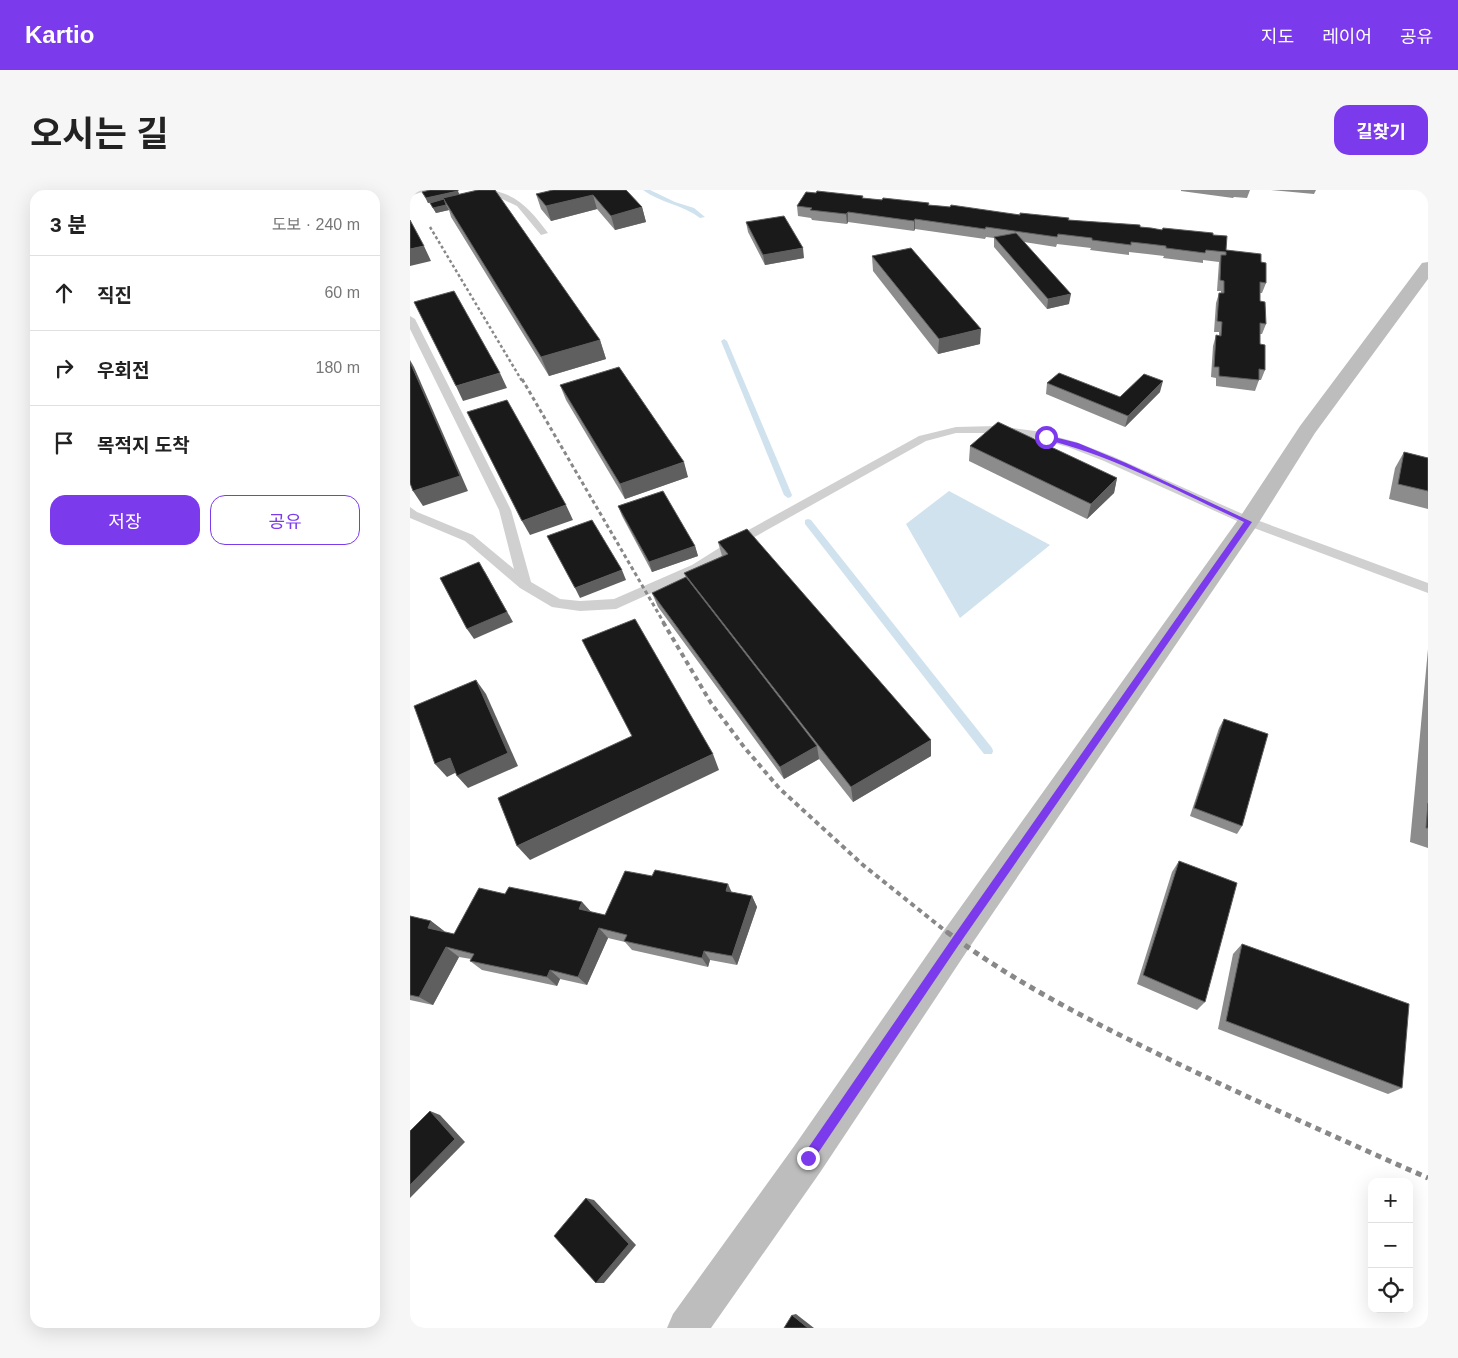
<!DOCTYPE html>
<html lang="ko">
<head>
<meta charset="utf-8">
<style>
	:root { --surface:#fff; --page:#f6f6f6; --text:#222; --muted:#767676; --line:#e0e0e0; --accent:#7c3aed }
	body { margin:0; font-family:Arial,"Noto Sans KR",sans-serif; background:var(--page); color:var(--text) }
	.controls { position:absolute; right:15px; bottom:15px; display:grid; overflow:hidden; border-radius:10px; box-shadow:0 5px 20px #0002 }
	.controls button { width:45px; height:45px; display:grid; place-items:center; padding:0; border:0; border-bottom:1px solid var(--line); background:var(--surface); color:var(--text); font:25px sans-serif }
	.stop { position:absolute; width:15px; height:15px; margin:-11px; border:4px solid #7c3aed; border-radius:50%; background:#fff }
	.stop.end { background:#7c3aed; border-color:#fff; box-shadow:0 1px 5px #0008 }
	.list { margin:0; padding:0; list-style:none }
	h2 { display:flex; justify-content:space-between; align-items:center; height:65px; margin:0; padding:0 20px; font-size:21px }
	h2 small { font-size:16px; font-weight:400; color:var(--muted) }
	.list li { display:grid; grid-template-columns:32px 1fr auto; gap:15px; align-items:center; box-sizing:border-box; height:75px; padding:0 20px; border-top:1px solid var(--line) }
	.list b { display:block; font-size:19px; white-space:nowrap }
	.list em { font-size:16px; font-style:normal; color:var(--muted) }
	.actions { display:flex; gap:10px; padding:15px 20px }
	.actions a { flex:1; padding:11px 0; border:1px solid var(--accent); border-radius:15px; text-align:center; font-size:18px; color:var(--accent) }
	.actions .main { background:var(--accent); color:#fff }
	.icon { flex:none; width:28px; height:28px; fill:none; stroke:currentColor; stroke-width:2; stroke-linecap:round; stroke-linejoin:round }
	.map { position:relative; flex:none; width:1018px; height:1138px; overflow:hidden; border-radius:15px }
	header { display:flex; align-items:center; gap:30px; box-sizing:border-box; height:70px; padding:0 25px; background:var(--accent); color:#fff }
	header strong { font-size:24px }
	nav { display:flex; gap:28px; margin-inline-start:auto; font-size:18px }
	.intro { display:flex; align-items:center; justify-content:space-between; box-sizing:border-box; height:120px; padding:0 30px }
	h1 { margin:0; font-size:35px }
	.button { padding:12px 22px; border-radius:15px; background:var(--accent); color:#fff; font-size:18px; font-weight:700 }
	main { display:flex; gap:30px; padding:0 30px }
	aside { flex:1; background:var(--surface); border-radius:15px; box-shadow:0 5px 20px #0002 }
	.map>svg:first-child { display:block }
</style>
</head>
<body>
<header>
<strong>Kartio</strong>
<nav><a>지도</a><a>레이어</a><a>공유</a></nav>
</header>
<div class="intro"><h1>오시는 길</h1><a class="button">길찾기</a></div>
<main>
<aside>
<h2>3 분<small>도보 · 240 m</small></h2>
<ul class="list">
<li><svg class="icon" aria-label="ahead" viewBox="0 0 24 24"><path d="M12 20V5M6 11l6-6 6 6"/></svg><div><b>직진</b></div><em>60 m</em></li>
<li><svg class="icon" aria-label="right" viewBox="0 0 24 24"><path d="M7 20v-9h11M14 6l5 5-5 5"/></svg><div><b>우회전</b></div><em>180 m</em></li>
<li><svg class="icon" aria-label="arrive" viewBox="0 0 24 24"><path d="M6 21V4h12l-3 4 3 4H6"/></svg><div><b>목적지 도착</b></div></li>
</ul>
<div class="actions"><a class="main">저장</a><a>공유</a></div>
</aside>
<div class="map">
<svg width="1018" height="1138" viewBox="0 0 1018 1138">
	<rect width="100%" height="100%" fill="#fff"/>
	<!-- water -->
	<polygon fill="#cfe2ee" points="539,301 640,355 550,428 496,334"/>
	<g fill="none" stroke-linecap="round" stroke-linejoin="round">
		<!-- stream -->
		<g fill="#cfe2ee" fill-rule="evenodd">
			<path d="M233 0H240L265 12 284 18 295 27 290 28C273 15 251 13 233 0Z"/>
			<polygon points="314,149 317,151 382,305 381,307 378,308 374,305 311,151"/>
			<polygon points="398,329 401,330 582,558 583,561 582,564 574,564 395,334 395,330"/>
		</g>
		<!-- lane -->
		<g fill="#d0d0d0" fill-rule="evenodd">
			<polygon points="5,0 18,0 0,6 0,1"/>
			<path d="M73 0C104 0 121 20 138 43L131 45 107 16Z"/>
			<polygon points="0,126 5,129 101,320 121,392 150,409 170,411 204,409 282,375 333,343 509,246 546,237 586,236 625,241 666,252 702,266 844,329 1018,393 1018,403 836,335 694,271 658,257 625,248 586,243 546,243 516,251 341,349 290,381 206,419 170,421 142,417 110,398 55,351 0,328 0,317 7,322 63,345 104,379 89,320 0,139"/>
		</g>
		<!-- secondary -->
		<polygon fill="#bdbdbd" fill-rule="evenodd" points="1018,72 1018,89 905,243 846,337 557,761 411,981 301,1138 257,1138 263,1124 385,955 535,739 830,327 890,236 1012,73"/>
		<!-- rail-far3 -->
		<polyline stroke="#888" stroke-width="2.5" stroke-dasharray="3 2.5" stroke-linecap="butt" points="20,37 112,191"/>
		<!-- rail-far2 -->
		<polyline stroke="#888" stroke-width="3" stroke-dasharray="4 3" stroke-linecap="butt" points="112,189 254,433"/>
		<!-- rail-far1 -->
		<polyline stroke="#888" stroke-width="4" stroke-dasharray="5 4" stroke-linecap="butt" points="253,432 301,513 334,557 369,598 453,675 538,743"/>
		<!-- rail -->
		<path stroke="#888" stroke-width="5" stroke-dasharray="6 5" stroke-linecap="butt" d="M537 742C598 788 667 824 736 858 829 904 923 946 1018 988"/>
	</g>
	<!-- wall -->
	<g fill="#8c8c8c">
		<polygon points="216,0 232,17 236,32 205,40 187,19 141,31 131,19 126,4"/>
		<polygon points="771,0 840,0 837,8 824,7 823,8 771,1"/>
		<polygon points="861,0 906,0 904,4"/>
		<polygon points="12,2 50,4 190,150 196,169 139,186 41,27 39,20 26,23 20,13 18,13"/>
		<polygon points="406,3 453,6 453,8 462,9 519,13 519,15 803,45 816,60 851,72 856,93 852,103 850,103 850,111 856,134 852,144 850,144 850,154 855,180 851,190 849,190 845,201 806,196 806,188 801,187 803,156 806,145 809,145 809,142 804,142 806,113 809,103 811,103 811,101 807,101 809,72 793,70 793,73 753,68 754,66 737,64 719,62 719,65 680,60 681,58 647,54 646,57 614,52 659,114 637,119 584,57 584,48 576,47 575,49 505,39 504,41 438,32 437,34 402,30 401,28 388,26 387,16"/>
		<polygon points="336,32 394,68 355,75 338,42"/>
		<polygon points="462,66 570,154 528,164 463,81"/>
		<polygon points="637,193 710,207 750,202 715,237 636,204"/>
		<polygon points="150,195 278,287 215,309 156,210"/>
		<polygon points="560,256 707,288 704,303 677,329 559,271"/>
		<polygon points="994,262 1018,268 1018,319 979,309 985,278"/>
		<polygon points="208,316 285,356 288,366 242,382 212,326"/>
		<polygon points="308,352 521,550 521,566 443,612 409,569 374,589 248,417 242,403 276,387 274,383 312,366"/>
		<polygon points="1018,459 1018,658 1000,652"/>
		<polygon points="814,529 832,636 827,644 780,626 809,538"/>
		<polygon points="769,671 795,812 787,820 727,794 762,682"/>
		<polygon points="322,702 342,706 347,717 327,775 300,770 298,777 222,760 215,752 198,748 177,795 150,789 147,796 72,780 60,771 61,769 49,767 23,815 0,810 0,726 21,731 34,741 34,742 44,744 95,704 172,712 181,722 195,725"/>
		<polygon points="832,754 992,898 978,904 808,839 823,764"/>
	</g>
	<!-- shaded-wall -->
	<g fill="#5f5f5f">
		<polygon points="48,1 50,6 18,13 16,8"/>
		<polygon points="183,5 187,19 141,31 136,16"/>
		<polygon points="36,15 39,20 26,23 23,18"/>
		<polygon points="232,17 236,32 205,40 201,26"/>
		<polygon points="438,22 438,32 437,34 436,24"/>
		<polygon points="505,29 505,39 504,41 504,31"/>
		<polygon points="14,56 21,71 0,76 0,59"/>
		<polygon points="393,58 394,68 355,75 353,65"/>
		<polygon points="661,104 659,114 637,119 638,109"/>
		<polygon points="571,139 570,154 528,164 529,149"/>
		<polygon points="190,150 196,169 139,186 131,167"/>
		<polygon points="0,170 4,177 58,301 13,316 3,301"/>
		<polygon points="90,183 97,198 53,211 46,196"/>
		<polygon points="753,191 750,202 715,237 718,226"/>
		<polygon points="274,272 278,287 215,309 210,294"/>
		<polygon points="707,288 704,303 677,329 681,314"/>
		<polygon points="156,315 163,330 120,345 112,331"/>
		<polygon points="285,356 288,366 242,382 239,372"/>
		<polygon points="212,380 216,390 170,408 165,398"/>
		<polygon points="75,382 103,432 64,449 57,439"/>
		<polygon points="66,490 76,504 108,576 58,598 47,586"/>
		<polygon points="521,550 521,566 443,612 441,597"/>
		<polygon points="407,556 409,569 374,589 370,577"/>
		<polygon points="303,564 309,580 120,670 107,656"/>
		<polygon points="40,568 51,580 37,587 25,574"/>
		<polygon points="318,694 323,705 316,701"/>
		<polygon points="342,706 347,717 327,775 322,766"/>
		<polygon points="172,712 181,722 169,719"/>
		<polygon points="21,731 34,741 31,747 18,738"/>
		<polygon points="189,738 198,748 177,795 168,787"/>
		<polygon points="36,757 49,767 23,815 9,807"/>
		<polygon points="294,761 300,770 298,777 292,768"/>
		<polygon points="140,780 150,789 147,796 137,787"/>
		<polygon points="20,921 30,925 55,952 0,1008 0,995"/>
		<polygon points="176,1008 184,1010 226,1055 194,1093 186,1093"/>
		<polygon points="386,1124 404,1138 398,1138 382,1125"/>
	</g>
	<!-- building -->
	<g fill="#1a1a1a" stroke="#5f5f5f">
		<polygon points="20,0 48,0 48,1 16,8 12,2"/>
		<polygon points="68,0 85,0 190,150 131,167 33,8"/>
		<polygon points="143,0 216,0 232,17 201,26 183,5 136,16 126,4"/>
		<polygon points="407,1 453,6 452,8 472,10 473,8 519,13 518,15 530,16 540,17 541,15 610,25 610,23 659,28 658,30 730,35 730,37 741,38 752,40 753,38 803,43 803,45 817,46 816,60 851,64 851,72 856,73 856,93 850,92 850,111 855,112 856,134 850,133 850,154 855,155 855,180 849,179 849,190 809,186 809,177 804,177 806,145 811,146 812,132 807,131 809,103 814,103 814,91 810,90 811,65 816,65 816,62 796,60 795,63 756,58 756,56 739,54 721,52 721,55 682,50 682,48 648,44 647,47 576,37 575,39 505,29 504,31 438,22 436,24 400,20 402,18 387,16 396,2 406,3"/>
		<polygon points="34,9 36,15 23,18 20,13"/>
		<polygon points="374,26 393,58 353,65 336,32"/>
		<polygon points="0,30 14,56 0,59"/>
		<polygon points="606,43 661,104 638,109 584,47"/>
		<polygon points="501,58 571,139 529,149 462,66"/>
		<polygon points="44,101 90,183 46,196 4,112"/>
		<polygon points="0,172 50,286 3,301 0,293"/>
		<polygon points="209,177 274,272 210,294 150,195"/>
		<polygon points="649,183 710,207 734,184 753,191 718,226 637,193"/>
		<polygon points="97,210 156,315 112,331 57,222"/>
		<polygon points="588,232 707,288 681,314 560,256"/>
		<polygon points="994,262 1018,268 1018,301 988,294"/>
		<polygon points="253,301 285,356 239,372 208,316"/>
		<polygon points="182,330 212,380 165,398 137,346"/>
		<polygon points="337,339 521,550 441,597 274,383 318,364 308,352"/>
		<polygon points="69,372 97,422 57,439 30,388"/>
		<polygon points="276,387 407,556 370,577 242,403"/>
		<polygon points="225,429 303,564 107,656 88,608 222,546 172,450"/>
		<polygon points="66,490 98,563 47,586 40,568 25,574 4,516"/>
		<polygon points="814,529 858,544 832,636 784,618"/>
		<polygon points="1018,613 1018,638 1016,638"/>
		<polygon points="769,671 827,693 795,812 733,785"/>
		<polygon points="245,680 318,694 316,701 342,706 322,766 294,761 292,768 214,751 217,745 189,738 168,787 140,780 137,787 60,771 64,764 36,757 9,807 0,805 0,726 21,731 18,738 44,744 69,698 95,704 99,697 172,712 169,719 195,725 215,681 242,686"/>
		<polygon points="832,754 999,814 992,898 816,831"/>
		<polygon points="20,921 45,949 0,995 0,941"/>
		<polygon points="176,1008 219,1054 186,1093 144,1046"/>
		<polygon points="382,1125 398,1138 374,1138"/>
	</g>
	<!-- route -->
	<path fill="#7c3aed" d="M636 245 668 253 716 273 842 332 550 753 402 972 398 973 394 972 393 968 394 964 543 747 834 332C769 302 704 266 634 249Z"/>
</svg>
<div class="controls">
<button>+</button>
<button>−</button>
<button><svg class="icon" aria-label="locate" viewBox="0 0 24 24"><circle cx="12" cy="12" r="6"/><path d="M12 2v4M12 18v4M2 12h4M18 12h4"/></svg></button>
</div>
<div class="stop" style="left:636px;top:247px"></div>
<div class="stop end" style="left:398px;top:968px"></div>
</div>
</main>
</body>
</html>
